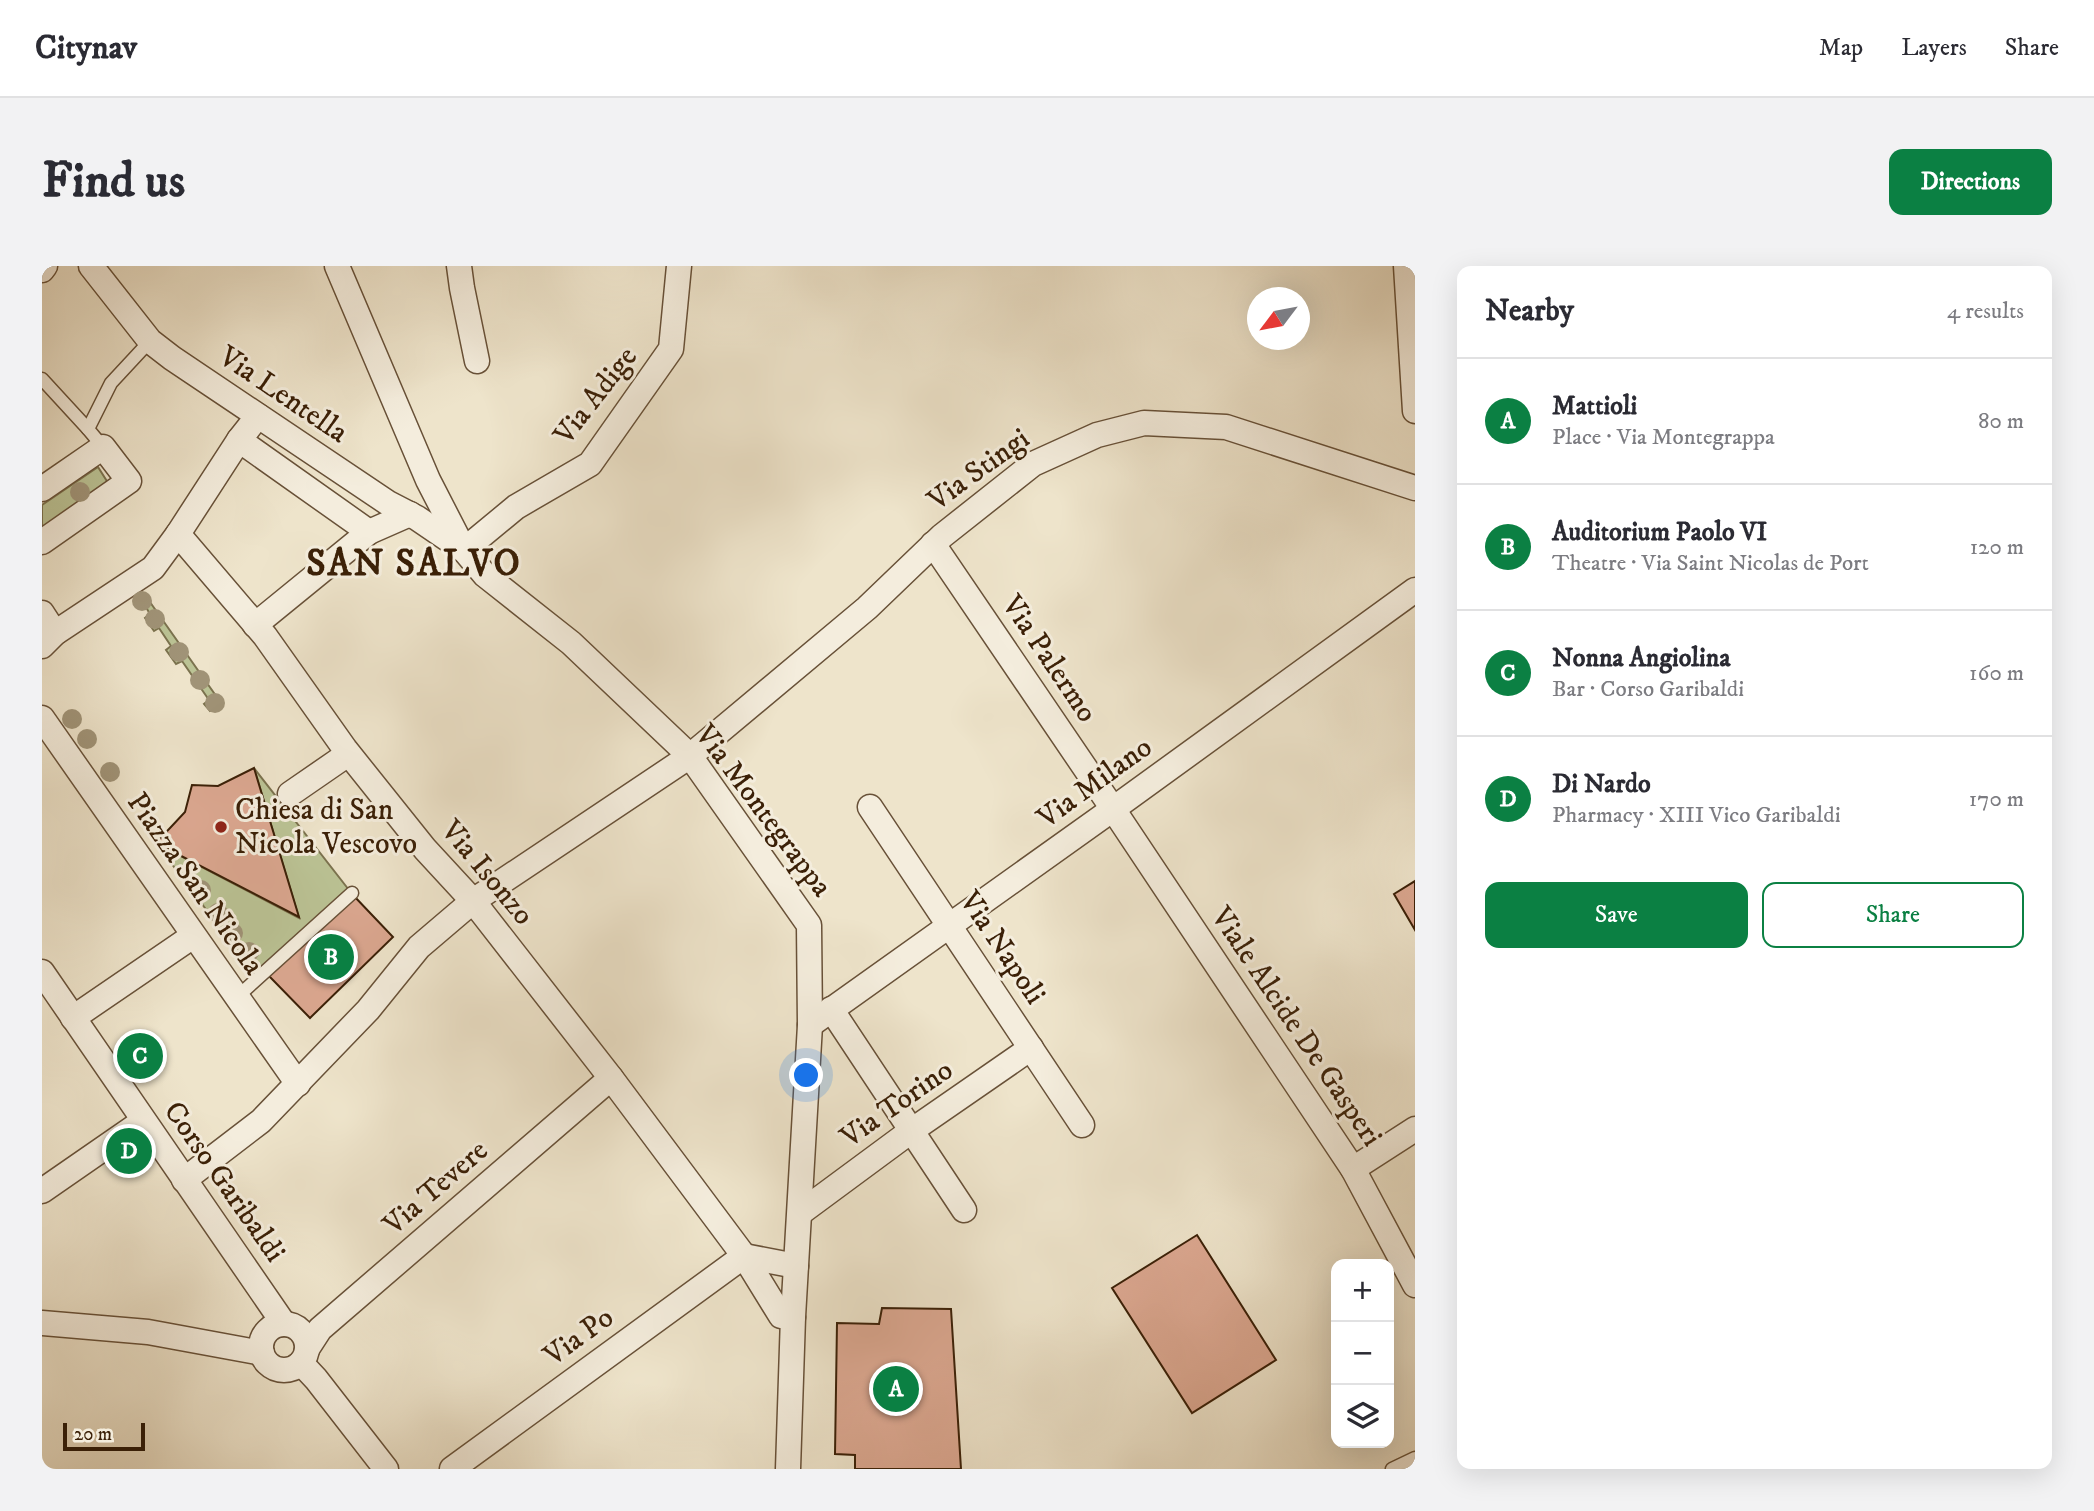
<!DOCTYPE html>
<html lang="en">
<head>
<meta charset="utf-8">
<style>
	:root { --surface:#fff; --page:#f2f2f3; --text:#2b2b33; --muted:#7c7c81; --line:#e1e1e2; --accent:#0b8043 }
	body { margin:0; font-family:"IM FELL DW Pica",serif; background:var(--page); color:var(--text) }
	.controls { position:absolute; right:21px; bottom:21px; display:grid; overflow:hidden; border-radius:14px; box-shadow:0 7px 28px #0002 }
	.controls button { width:63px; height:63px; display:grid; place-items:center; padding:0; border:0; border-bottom:2px solid var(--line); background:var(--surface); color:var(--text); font:35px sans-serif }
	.compass { position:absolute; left:1205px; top:21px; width:63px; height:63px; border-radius:50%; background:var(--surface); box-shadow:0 7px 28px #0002; rotate:238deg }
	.scale { position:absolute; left:21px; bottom:18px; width:82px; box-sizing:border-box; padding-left:7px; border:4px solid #3b2007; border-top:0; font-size:19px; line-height:24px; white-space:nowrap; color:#3b2007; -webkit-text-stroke:5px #f4eddd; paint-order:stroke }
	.you { position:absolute; left:765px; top:810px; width:24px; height:24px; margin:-18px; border:5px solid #fff; border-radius:50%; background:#1a73e8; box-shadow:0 0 0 10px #1a73e833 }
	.badge { display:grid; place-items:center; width:46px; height:46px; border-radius:50%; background:var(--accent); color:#fff; font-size:23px; font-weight:700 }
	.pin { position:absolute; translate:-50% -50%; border:4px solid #fff; box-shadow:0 2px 7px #0006 }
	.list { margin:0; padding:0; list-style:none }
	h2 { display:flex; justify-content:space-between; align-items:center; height:91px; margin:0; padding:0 28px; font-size:30px }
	h2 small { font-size:23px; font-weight:400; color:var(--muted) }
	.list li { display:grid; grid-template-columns:46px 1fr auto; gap:21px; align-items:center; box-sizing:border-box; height:126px; padding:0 28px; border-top:2px solid var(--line) }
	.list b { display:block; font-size:26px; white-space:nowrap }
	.list p { margin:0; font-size:23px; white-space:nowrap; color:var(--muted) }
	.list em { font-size:23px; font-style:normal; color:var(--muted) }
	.actions { display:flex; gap:14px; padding:21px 28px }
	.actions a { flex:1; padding:16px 0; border:2px solid var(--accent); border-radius:14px; text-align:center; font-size:24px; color:var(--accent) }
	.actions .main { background:var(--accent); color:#fff }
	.icon { flex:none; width:38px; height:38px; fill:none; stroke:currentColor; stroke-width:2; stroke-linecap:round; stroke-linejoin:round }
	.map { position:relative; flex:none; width:1373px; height:1203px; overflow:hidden; border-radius:14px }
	header { display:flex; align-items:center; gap:42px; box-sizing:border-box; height:98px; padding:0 35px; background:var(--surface); border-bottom:2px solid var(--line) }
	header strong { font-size:33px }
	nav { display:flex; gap:38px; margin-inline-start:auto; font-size:24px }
	.intro { display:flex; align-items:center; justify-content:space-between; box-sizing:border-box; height:168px; padding:0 42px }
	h1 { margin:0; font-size:49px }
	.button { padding:18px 32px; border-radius:14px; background:var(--accent); color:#fff; font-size:24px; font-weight:700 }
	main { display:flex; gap:42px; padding:0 42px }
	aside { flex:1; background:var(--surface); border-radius:14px; box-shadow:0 7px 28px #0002 }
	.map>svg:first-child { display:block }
</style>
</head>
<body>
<header>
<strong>Citynav</strong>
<nav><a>Map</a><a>Layers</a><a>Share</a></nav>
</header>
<div class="intro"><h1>Find us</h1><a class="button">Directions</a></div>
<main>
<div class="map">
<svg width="1373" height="1203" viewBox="0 0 1373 1203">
	<rect width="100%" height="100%" fill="#eee4cb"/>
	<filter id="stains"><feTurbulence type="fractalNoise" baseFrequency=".00286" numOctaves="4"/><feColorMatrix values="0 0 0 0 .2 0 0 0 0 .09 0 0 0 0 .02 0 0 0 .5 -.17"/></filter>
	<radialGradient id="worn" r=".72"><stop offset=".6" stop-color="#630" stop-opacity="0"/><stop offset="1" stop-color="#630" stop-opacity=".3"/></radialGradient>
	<!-- green -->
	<g fill="#bbc395" stroke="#7b724e" stroke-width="2">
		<polygon points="56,201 68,220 0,266 0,239"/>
		<polygon points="103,329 179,437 168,445 162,438 167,434 140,395 134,398 124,384 129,380 117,362 112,365 103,352 108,348 102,338 97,342 93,336"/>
		<polygon points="212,502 307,624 212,707 114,577 257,652"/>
	</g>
	<!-- building -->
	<g fill="#dba790" stroke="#3b2007" stroke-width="2">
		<polygon points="212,502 257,651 114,577 143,546 150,519 176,520"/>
		<polygon points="1373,615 1373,664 1352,628"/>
		<polygon points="311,629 351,671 268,752 227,710"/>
		<polygon points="1155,969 1234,1094 1150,1147 1070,1022"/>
		<polygon points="840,1042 909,1043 919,1203 813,1203 813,1189 793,1188 795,1057 837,1058"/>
	</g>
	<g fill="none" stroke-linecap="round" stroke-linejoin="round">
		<!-- lane casing -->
		<g stroke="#685138" stroke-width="15">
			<g id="lane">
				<polyline points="0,113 46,163"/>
				<polyline points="61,181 46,163 69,117 108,75"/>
				<polyline points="194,732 310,627"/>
				<polyline points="1350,1203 1373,1192"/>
			</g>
		</g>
		<!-- street casing -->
		<g stroke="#685138" stroke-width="27">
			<g id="street">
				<polyline points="49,0 108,75 130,92 346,237 375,252 422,284 474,241 548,198 629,83 637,0"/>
				<polyline points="295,0 386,214 422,284 443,309 529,377 648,490 767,659 768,759 751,1051 746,1203"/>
				<polyline points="417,0 420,22 435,95"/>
				<polyline points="1364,0 1373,145"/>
				<polyline points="0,4 3,0"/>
				<polyline points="197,174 327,266"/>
				<polyline points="0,223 61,181 87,215 0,276"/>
				<polyline points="136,268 223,370 303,483 383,583 431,635 569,812 702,990 739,1050 751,1051"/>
				<polyline points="891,278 1071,543 1311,903 1373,1019"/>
				<polyline points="0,347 13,367"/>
				<polyline points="213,359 327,266 368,248"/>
				<polyline points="0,380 13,367 111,302 136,268 197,174 216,150"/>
				<polyline points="0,452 256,818"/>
				<polyline points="248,528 306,488"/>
				<polyline points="828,541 1040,859"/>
				<polyline points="0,706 242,1058"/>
				<polyline points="789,743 922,944"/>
				<polyline points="31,752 151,670"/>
				<polyline points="768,759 1071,543 1373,324"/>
				<polyline points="1311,903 1373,863"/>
				<polyline points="142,914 219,855 326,744 377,681 431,635 648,490 825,342 900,270 991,198 1055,169 1102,157 1184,161 1373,222"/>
				<polyline points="0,925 101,855"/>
				<polyline points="758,947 869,865 989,782"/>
				<polyline points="702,990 754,1000"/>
				<polyline points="0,1057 106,1066 220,1087"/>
				<circle cx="242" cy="1081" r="23"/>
				<polyline points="265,1083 278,1063 569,812"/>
				<polyline points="259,1097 274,1113 344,1203"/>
				<polyline points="410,1203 702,990"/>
			</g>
		</g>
		<!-- lane -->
		<use href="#lane" stroke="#f4eddd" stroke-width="12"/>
		<!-- street -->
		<use href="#street" stroke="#f4eddd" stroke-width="24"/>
	</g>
	<!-- trees -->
	<g fill="#a09377">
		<circle cx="38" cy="226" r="10"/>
		<circle cx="100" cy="335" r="10"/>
		<circle cx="113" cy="353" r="10"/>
		<circle cx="137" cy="386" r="10"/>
		<circle cx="158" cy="414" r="10"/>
		<circle cx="173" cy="437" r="10"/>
		<circle cx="30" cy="453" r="10"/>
		<circle cx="45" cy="473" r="10"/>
		<circle cx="68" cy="506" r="10"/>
		<circle cx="159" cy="624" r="10"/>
		<circle cx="176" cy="647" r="10"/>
		<circle cx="191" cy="667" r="10"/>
		<circle cx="207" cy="686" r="10"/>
	</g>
	<!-- markers -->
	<circle fill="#8f2418" stroke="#f4eddd" stroke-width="2.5" cx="179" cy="561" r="7"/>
	<g text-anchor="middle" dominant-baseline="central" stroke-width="6" stroke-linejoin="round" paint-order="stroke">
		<!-- street labels -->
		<g font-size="30" fill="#3b2007" stroke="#f4eddd">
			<text transform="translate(241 129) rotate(34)">Via Lentella</text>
			<text transform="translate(554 130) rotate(-52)">Via Adige</text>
			<text transform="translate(937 204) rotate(-36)">Via Stingi</text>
			<text transform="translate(1007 393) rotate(56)">Via Palermo</text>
			<text transform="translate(1053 517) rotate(-36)">Via Milano</text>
			<text transform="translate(721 545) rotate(53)">Via Montegrappa</text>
			<text transform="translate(445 607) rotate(50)">Via Isonzo</text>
			<text transform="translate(153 618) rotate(55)">Piazza San Nicola</text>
			<text transform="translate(960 682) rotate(56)">Via Napoli</text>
			<text transform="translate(1254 761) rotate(56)">Viale Alcide De Gasperi</text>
			<text transform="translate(855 838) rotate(-35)">Via Torino</text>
			<text transform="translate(182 916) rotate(55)">Corso Garibaldi</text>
			<text transform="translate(394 922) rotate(-41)">Via Tevere</text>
			<text transform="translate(537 1071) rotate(-36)">Via Po</text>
		</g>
		<!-- poi labels -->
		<g font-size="30" fill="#3b2007" stroke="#f4eddd" text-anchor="start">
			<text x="193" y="544">Chiesa di San<tspan x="193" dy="34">Nicola Vescovo</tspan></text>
		</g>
		<!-- district labels -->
		<g font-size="37" font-weight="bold" letter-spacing="2" fill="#3b2007" stroke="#f4eddd">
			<text x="372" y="298">SAN SALVO</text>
		</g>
	</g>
	<rect width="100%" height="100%" filter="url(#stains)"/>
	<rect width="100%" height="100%" fill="url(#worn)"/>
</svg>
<div class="controls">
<button>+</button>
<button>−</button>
<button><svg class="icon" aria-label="layers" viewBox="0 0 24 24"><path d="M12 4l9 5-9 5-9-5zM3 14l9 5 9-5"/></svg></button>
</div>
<svg class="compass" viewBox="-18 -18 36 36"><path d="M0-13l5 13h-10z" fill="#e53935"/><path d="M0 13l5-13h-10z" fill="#7c7c81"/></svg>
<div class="scale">20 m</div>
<div class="you"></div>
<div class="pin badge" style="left:854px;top:1123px">A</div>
<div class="pin badge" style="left:289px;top:691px">B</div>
<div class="pin badge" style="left:98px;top:790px">C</div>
<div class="pin badge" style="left:87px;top:885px">D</div>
</div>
<aside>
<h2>Nearby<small>4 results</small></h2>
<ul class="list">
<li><span class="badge">A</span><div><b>Mattioli</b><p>Place · Via Montegrappa</p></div><em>80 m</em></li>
<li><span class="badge">B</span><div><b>Auditorium Paolo VI</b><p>Theatre · Via Saint Nicolas de Port</p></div><em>120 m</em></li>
<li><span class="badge">C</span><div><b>Nonna Angiolina</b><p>Bar · Corso Garibaldi</p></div><em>160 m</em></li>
<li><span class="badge">D</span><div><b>Di Nardo</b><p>Pharmacy · XIII Vico Garibaldi</p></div><em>170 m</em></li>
</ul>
<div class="actions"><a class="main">Save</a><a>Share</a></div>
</aside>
</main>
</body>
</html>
